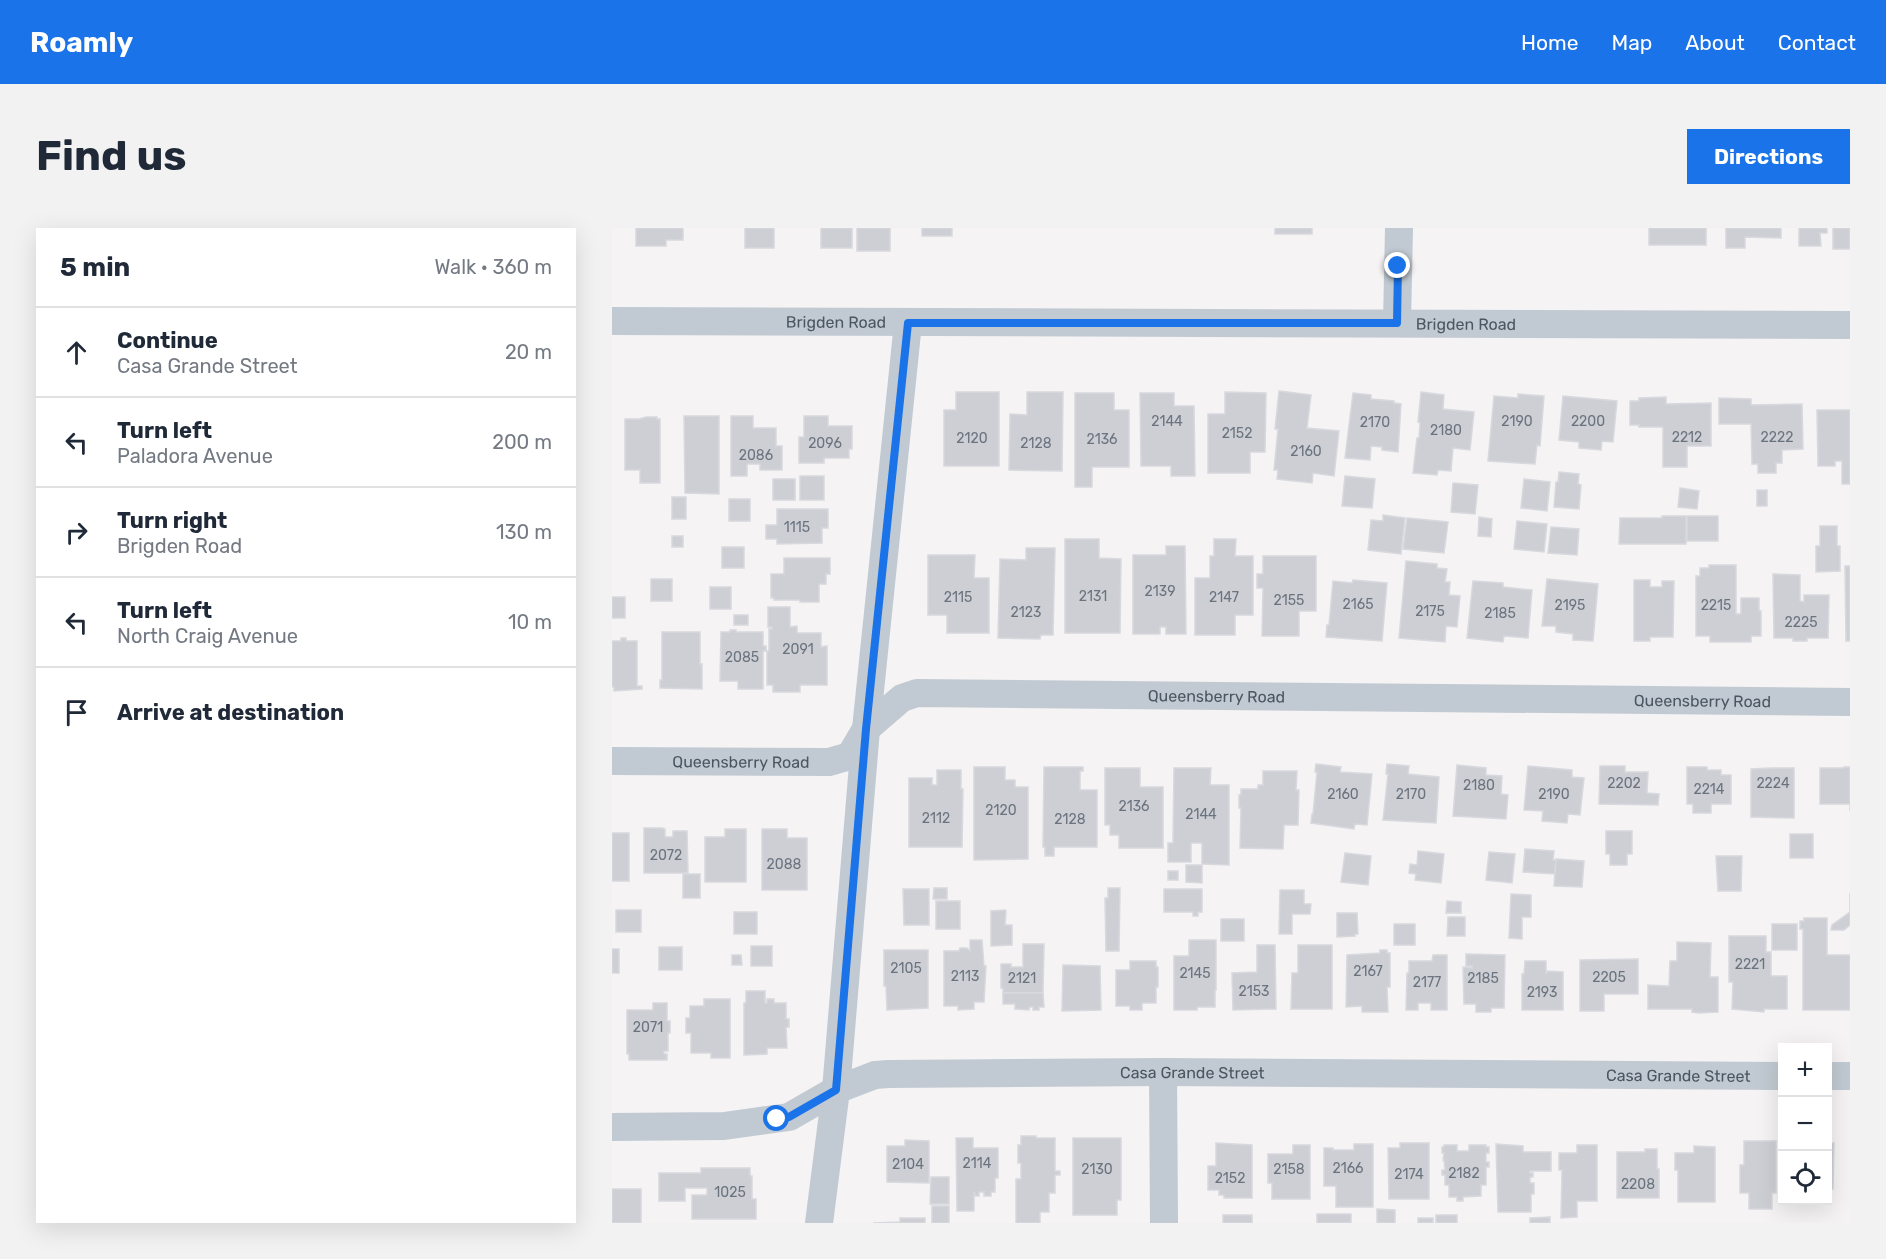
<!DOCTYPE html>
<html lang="en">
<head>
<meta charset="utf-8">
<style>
	:root { --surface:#fff; --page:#f2f2f3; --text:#1f2937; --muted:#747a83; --line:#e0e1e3; --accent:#1a73e8 }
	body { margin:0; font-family:Rubik,sans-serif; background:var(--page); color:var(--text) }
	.controls { position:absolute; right:18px; bottom:18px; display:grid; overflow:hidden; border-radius:0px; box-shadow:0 6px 24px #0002 }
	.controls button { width:54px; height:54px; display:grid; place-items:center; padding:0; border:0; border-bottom:2px solid var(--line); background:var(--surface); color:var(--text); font:30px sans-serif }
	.stop { position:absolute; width:18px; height:18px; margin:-14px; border:4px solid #1a73e8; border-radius:50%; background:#fff }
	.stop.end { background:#1a73e8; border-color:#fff; box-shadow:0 2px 6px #0008 }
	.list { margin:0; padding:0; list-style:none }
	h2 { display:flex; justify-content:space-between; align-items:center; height:78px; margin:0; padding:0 24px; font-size:26px }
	h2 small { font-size:20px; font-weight:400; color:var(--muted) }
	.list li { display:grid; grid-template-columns:39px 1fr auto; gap:18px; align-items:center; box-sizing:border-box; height:90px; padding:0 24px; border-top:2px solid var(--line) }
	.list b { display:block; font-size:22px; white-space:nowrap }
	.list p { margin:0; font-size:20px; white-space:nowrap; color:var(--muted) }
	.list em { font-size:20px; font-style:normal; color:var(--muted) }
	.icon { flex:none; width:33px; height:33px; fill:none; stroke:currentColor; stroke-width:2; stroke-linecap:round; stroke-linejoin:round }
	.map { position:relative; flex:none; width:1238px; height:995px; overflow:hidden; border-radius:0px }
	header { display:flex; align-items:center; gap:36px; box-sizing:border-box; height:84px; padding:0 30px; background:var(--accent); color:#fff }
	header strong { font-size:28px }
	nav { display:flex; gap:33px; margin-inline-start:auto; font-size:21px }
	.intro { display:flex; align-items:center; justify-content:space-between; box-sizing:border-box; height:144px; padding:0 36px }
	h1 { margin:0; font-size:42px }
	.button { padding:15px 27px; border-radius:0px; background:var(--accent); color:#fff; font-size:21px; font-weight:700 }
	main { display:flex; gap:36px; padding:0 36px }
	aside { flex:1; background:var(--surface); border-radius:0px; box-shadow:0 6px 24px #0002 }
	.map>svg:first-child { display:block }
</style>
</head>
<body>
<header>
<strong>Roamly</strong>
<nav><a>Home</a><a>Map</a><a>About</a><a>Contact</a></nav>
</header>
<div class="intro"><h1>Find us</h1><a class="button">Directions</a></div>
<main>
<aside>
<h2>5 min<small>Walk · 360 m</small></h2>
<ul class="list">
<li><svg class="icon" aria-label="ahead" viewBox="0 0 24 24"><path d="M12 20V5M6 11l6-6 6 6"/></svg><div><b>Continue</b><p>Casa Grande Street</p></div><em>20 m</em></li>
<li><svg class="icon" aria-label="left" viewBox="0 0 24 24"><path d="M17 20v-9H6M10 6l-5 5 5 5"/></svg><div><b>Turn left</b><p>Paladora Avenue</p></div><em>200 m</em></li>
<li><svg class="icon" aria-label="right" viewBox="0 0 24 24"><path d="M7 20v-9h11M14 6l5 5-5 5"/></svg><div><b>Turn right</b><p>Brigden Road</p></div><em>130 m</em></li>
<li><svg class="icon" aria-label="left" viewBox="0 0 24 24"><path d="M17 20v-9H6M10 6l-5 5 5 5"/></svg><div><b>Turn left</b><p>North Craig Avenue</p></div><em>10 m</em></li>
<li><svg class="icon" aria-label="arrive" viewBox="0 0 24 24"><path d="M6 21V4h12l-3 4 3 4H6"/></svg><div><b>Arrive at destination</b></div></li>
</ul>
</aside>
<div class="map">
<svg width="1238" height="995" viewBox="0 0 1238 995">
	<rect width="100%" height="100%" fill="#f5f3f3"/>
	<!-- building -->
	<g fill="#cdcfd5" stroke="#d7d9de" stroke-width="1.5">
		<polygon points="24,0 71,0 71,12 54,12 54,18 24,18"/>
		<rect x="133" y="0" width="29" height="20"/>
		<rect x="209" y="0" width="31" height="20"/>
		<rect x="245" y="0" width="33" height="23"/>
		<rect x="310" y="0" width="30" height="8"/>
		<rect x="663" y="0" width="37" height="6"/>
		<rect x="1037" y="0" width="57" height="17"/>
		<polygon points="1114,0 1169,0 1169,10 1133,9 1133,20 1114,20"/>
		<polygon points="1187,0 1215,0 1215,5 1208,5 1209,18 1187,18"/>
		<rect x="1221" y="0" width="17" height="21"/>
		<polygon points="667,163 699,167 695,200 727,203 722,248 701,245 700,255 665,251 666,242 662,242 666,201 663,201"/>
		<polygon points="344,164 387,164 387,238 332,238 332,182 344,182"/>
		<polygon points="415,164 451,164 450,243 397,242 398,186 415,187"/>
		<polygon points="613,164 654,165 653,224 638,224 638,245 596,245 596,186 613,186"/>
		<polygon points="809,164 832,167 831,181 862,184 858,222 841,220 839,243 826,242 825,247 801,245 805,210 807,210 808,195 806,194"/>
		<polygon points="463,165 502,165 502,182 517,182 517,239 480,239 480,259 463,259"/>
		<polygon points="528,165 562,165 562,178 582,178 583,248 559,248 559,238 529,238"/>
		<polygon points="741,165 759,167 759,171 782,173 782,175 789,176 786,224 770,222 770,219 759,218 758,232 733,230"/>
		<polygon points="906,166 932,168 928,218 925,217 923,236 876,233 882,168 906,170"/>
		<polygon points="951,168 1005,173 1001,214 990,213 989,222 967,220 967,214 947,212"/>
		<polygon points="1054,169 1054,176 1099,175 1099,218 1075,218 1075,239 1051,239 1051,199 1027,199 1027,197 1018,197 1018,173 1027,173 1027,170"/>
		<polygon points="1107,170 1139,171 1139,177 1190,176 1191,221 1170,222 1170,235 1164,235 1164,245 1146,245 1146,236 1140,236 1139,196 1107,196"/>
		<polygon points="1205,182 1238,182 1238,256 1230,256 1230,233 1223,233 1223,238 1206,238"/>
		<polygon points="72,188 107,188 107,266 73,265"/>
		<polygon points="119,188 141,188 141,200 164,200 164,218 170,218 170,242 148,242 148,236 135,236 135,248 119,248"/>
		<polygon points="192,188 216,188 216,198 240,198 240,221 237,221 237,230 212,230 212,235 187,235 187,209 192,209"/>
		<polygon points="34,189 45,189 45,191 48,191 48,255 28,255 28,242 13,242 13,191 27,191"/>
		<polygon points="947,244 967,246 966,256 969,257 967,281 942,279 944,254 946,254"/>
		<rect x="188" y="248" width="24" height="24"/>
		<polygon points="733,248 763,251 760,280 730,278"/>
		<rect x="161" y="251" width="22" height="21"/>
		<polygon points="912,251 938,254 935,283 909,280"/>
		<polygon points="841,255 866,257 863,286 839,284"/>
		<polygon points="1068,260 1087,263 1085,281 1066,279"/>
		<rect x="1145" y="262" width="10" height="16"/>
		<rect x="60" y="269" width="14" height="22"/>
		<rect x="117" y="271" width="21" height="22"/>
		<polygon points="165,281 216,281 216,300 210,300 210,315 165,316 165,311 154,311 154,297 165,297"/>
		<polygon points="771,287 793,290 789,326 756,322 759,292 771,293"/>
		<polygon points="1050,288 1074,288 1074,316 1007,316 1008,290 1050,290"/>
		<rect x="1075" y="288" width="31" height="25"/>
		<polygon points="867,289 880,291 879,309 866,308"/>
		<polygon points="795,290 836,294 832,325 791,321"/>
		<polygon points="905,293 935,296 932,324 902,321"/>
		<polygon points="1208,298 1225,298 1225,318 1228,318 1228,343 1204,344 1204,318 1208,318"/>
		<polygon points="939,299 967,301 965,327 936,325"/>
		<rect x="60" y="308" width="11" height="11"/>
		<polygon points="453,311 487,311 487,330 509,331 508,405 453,405"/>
		<polygon points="602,311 624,311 623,328 641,328 641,387 623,387 623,407 583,407 583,350 598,350 598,328 602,328"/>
		<polygon points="554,318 573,318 574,406 554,406 554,399 548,399 548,406 521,406 521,327 554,327"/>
		<rect x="110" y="319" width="22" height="21"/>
		<polygon points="414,320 443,320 441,407 429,407 428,411 386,410 388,331 414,332"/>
		<polygon points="316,327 363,327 362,350 377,350 377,405 335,405 335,387 316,387"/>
		<polygon points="651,328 704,328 704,383 687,383 687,408 650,408 651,360 645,360 645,346 651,346"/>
		<polygon points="172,330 218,330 218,346 214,346 214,356 207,356 207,374 188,374 188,372 162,372 162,370 159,370 159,346 172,346"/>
		<polygon points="794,333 825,336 825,340 835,341 833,354 838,354 837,367 848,368 845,399 834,398 833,414 787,410"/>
		<polygon points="1097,337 1124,337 1124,386 1129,386 1129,370 1147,370 1147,383 1149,383 1149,408 1139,408 1139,414 1098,414 1098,408 1084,408 1084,348 1088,348 1088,340 1097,340"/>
		<polygon points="1233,338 1238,338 1238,413 1234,413"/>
		<polygon points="1161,346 1188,347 1188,373 1192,374 1192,367 1217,367 1216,410 1195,410 1195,413 1181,413 1181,410 1162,410"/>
		<rect x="39" y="351" width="21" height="22"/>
		<polygon points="935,351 986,356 981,413 961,412 961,406 944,404 944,398 930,398"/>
		<polygon points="741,352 775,355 770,413 714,409 715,397 717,397 721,353 740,355"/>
		<polygon points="1022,352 1038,352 1038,359 1050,359 1050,353 1062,353 1061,409 1038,409 1038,413 1022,413"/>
		<polygon points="861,353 891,355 891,359 920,362 916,410 892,408 891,414 855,410"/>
		<rect x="98" y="359" width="21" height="22"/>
		<rect x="0" y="369" width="13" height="21"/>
		<polygon points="156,379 178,379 178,399 185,398 185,405 209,405 209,419 215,418 215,457 188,457 188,464 161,464 161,457 155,457 155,423 157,423 157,401 160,401 160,399 156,399"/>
		<rect x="122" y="387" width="14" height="10"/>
		<polygon points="118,402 124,402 124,404 151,404 151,418 154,418 154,423 151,423 151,461 126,461 126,453 108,453 109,404 118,404"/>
		<polygon points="50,404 88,404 88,436 90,436 90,461 48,460 48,452 50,452"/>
		<polygon points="9,410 14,410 14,413 25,413 25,458 30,458 30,461 2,463 2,459 0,459 0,413 9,413"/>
		<polygon points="704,536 729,539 728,544 760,546 755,597 743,596 742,601 699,595 700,586 701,586 705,544 703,544"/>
		<polygon points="775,536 797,538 796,546 827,549 824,595 771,592 776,546 774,546"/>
		<polygon points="845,537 874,540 874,547 890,548 889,566 896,567 894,591 841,588"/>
		<polygon points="916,538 960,542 960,549 972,550 968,587 956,586 955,595 930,593 931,583 912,582"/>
		<polygon points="988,538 1013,538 1013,544 1036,544 1035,565 1047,566 1046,577 987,576"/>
		<polygon points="362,539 393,539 393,552 403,552 403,559 416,559 416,631 362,632"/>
		<polygon points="432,539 471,539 471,543 468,543 468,562 485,562 485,619 442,619 442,628 433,628 433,619 431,619"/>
		<polygon points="1075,539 1095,539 1095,542 1109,542 1109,547 1119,547 1119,576 1099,576 1099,585 1081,585 1081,576 1075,576"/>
		<polygon points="1232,539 1238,539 1238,583 1238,576 1208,576 1208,540 1232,540"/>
		<polygon points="493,540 528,540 528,559 551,559 551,620 507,620 507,607 498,607 498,597 493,597"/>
		<polygon points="562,540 599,540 598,557 617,557 617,637 590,636 590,615 579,615 579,634 556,634 556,615 561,615"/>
		<polygon points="1160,540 1182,540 1182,590 1139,589 1139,541"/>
		<polygon points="325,542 349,542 349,561 351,561 350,619 297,619 297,550 320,550 320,557 325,557"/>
		<polygon points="651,543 685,543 684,562 687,562 686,597 672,597 671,621 628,620 629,580 627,580 627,567 629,567 629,561 646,561 646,557 651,557"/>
		<polygon points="32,600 51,600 51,601 53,601 53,609 61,609 61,603 75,603 76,645 32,645"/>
		<polygon points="113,601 134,601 134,654 93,654 93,609 113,609"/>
		<polygon points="150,601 175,601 175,610 195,610 195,662 150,662"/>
		<polygon points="994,603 1020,603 1020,626 1015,626 1015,637 998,637 998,626 994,626"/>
		<rect x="0" y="605" width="17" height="48"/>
		<rect x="1178" y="606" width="23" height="24"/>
		<polygon points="913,621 942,623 941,632 944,632 943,646 911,644"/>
		<polygon points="806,623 832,626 829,655 803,652 804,646 797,645 798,636 805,637"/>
		<polygon points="877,624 903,626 900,655 874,652"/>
		<polygon points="733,625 759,628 756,657 729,654"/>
		<polygon points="1104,628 1130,628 1129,663 1106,663"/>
		<polygon points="944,631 972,633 970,659 942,658"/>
		<polygon points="574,637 590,637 590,655 574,654"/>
		<rect x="556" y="643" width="10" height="9"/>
		<rect x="71" y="646" width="17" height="24"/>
		<polygon points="322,660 335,660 335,671 321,671"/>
		<polygon points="496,660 508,660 507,723 494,723 493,670 496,670"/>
		<polygon points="291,661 317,661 317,697 292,697"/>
		<polygon points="552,661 590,661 590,684 586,684 586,688 581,688 581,684 552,684"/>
		<polygon points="668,662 692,662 692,676 699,676 698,686 680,686 680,706 667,706"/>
		<polygon points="1238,665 1238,697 1232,702 1219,702 1220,697 1238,684"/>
		<polygon points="899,666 919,667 919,689 910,689 910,711 897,710"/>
		<rect x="324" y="673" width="24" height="28"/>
		<polygon points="835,673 849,674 849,685 834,685"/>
		<rect x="4" y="682" width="25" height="22"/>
		<polygon points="393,682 394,683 393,697 400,697 400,717 379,718 379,683"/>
		<rect x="122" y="684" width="23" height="22"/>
		<polygon points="725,685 745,685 746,706 743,706 743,708 725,709"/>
		<polygon points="836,689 853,689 853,708 835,708"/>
		<polygon points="1192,690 1215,690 1215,727 1238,727 1238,782 1191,782 1191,701 1188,701 1188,693 1192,693"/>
		<rect x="609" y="691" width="23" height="22"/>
		<rect x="782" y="696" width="21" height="21"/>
		<rect x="1160" y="696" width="25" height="26"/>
		<polygon points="1117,708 1154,708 1154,724 1159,724 1159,748 1175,748 1175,781 1152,781 1152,784 1120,781 1121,754 1117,754"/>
		<polygon points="358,712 370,712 372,738 374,738 372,774 362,774 362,781 346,782 346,778 332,778 332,723 347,723 348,720 355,720 358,723"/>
		<polygon points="577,712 604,712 604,762 603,762 603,779 585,779 585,782 562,782 562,728 577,728"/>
		<polygon points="1065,714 1099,715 1098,749 1106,749 1106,784 1087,785 1080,784 1080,781 1036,781 1036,757 1057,758 1058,733 1065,733"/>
		<polygon points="411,716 432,716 431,765 391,765 391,760 389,760 389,736 399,736 399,739 411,739"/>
		<polygon points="645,717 663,717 664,781 621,782 620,745 645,744"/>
		<polygon points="686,717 720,717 720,781 679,781 680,745 686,745"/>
		<rect x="139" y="718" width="21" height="20"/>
		<rect x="47" y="719" width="23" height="23"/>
		<rect x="0" y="721" width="7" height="24"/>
		<polygon points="272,722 316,722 316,780 275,782 274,758 272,758"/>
		<polygon points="768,722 775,722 775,725 778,725 778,759 775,759 776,784 750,784 750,778 734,779 735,727 768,725"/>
		<polygon points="854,726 893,727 892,780 879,780 879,784 864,784 864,776 852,776 851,739 860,740 860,738 854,738"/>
		<polygon points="120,727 129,727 130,737 120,737"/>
		<polygon points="821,727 835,727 835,782 819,782 819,775 806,775 806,782 794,782 795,745 797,745 797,733 820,733"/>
		<polygon points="1026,731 1026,766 992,766 992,783 968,783 968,732"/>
		<polygon points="518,733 544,733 544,739 546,739 546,759 544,759 544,775 530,775 530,782 518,782 518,778 504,778 504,742 518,742"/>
		<polygon points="913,733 934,733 934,746 935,743 951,744 951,782 910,782 910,746 912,746"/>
		<polygon points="451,737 488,738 489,782 450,783"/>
		<polygon points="134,763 153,763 153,775 155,775 155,771 162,771 162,775 174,775 174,791 177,791 177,799 174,799 175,820 155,820 155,826 132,827 132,775 134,775"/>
		<polygon points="391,765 431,765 432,779 427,779 427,782 421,782 421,779 417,779 417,782 403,781 403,776 391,776"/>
		<polygon points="92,771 118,771 118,830 99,830 99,825 79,825 79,805 74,805 74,790 78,790 78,778 92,778"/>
		<polygon points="41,775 55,775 55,793 58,793 58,805 56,805 56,823 52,823 52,826 55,826 55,832 17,832 17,826 15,826 15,782 41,782"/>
		<polygon points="409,908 424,908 424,910 443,910 443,943 448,943 448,947 443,947 443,965 437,965 437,984 428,984 428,995 404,995 404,951 409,951 409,935 406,935 406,917 409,917"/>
		<polygon points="344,910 361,910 361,920 386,920 386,950 383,950 383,964 379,964 379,968 372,968 372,964 367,964 367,968 363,968 362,964 362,983 345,983"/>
		<polygon points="461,910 509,910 509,972 505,972 505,987 461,987"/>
		<polygon points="293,912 317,913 317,955 275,954 275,918 293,918"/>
		<polygon points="1132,913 1164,913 1164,965 1160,965 1160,981 1137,981 1137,965 1128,965 1128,937 1132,937"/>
		<polygon points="604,915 640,917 640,970 612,970 612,967 607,967 607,962 596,962 596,938 604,938"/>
		<polygon points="788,915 817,915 817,971 777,971 776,920 788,920"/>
		<polygon points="1216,915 1222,915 1221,961 1216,961"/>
		<polygon points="742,916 761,916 761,979 724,979 724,958 712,958 712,920 721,920 721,922 742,922"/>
		<polygon points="884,916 911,918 911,924 939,924 939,943 918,943 918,945 921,945 921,949 918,949 918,955 922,955 922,966 919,966 919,984 886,984"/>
		<polygon points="681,917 698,917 698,971 660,971 660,955 656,955 656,926 681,926"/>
		<polygon points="832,917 845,917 845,923 857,923 857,917 874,917 874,919 877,919 877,925 874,925 874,934 877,934 877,939 874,939 874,957 869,957 869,968 851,969 851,973 845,973 845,969 837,969 837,957 833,957 833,947 830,947 830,942 833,942 832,932 831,932 832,925 830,925 830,919 832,919"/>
		<polygon points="965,917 985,917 985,973 965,973 965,989 949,990 950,942 947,942 947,925 965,925"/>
		<polygon points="1082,918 1103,919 1103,974 1066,974 1066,942 1063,942 1063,925 1082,925"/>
		<polygon points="1033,921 1045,921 1045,941 1047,941 1047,970 1005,970 1005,924 1033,924"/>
		<polygon points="89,940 138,940 138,948 140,948 140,971 144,971 144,991 80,991 80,967 95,967 95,960 73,960 73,973 47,973 47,945 89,945"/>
		<polygon points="319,949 337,949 337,976 318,976"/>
		<rect x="0" y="961" width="29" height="34"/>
		<rect x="320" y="978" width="17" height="17"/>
		<polygon points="765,981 783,982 783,995 765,995"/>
		<rect x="705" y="986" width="34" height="9"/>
		<rect x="611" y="987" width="29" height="8"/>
		<rect x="824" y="987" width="21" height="8"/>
		<polygon points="938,989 938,995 918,995 918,990"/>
		<polygon points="288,990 313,990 313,995 261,995 288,994"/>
		<rect x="806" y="990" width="15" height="5"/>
	</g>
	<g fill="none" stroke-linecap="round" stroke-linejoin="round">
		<!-- minor -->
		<g stroke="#c1cad2" stroke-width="28">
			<path id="s1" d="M0 93 1238 97"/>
			<polyline points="785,95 787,0"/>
			<path id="s2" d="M0 533 217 534 238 528 254 501 290 470 305 465 1238 474"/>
			<polyline points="551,844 552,995"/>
			<polyline points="1216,848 1238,848"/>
			<path id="s3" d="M0 899 112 898 177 889 224 862 263 847 276 846 551 844 1170 848"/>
			<polyline points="207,995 224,862 254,501 296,95"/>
		</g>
	</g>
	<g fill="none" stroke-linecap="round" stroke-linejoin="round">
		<!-- route -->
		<polyline stroke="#1a73e8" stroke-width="8" points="165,891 177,889 224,862 254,501 296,95 785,95 786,38"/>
	</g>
	<g text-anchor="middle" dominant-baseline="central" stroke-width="4.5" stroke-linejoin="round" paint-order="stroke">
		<!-- number labels -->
		<g font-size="14" fill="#6b747e">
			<text x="555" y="193">2144</text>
			<text x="905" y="193">2190</text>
			<text x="976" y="193">2200</text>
			<text x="763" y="194">2170</text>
			<text x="834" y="202">2180</text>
			<text x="625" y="205">2152</text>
			<text x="1075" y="209">2212</text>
			<text x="1165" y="209">2222</text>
			<text x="360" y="210">2120</text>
			<text x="490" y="211">2136</text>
			<text x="213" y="215">2096</text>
			<text x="424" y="215">2128</text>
			<text x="694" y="223">2160</text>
			<text x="144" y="227">2086</text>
			<text x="185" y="299">1115</text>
			<text x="548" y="363">2139</text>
			<text x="481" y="368">2131</text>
			<text x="346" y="369">2115</text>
			<text x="612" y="369">2147</text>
			<text x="677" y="372">2155</text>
			<text x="746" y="376">2165</text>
			<text x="958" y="377">2195</text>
			<text x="1104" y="377">2215</text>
			<text x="818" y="383">2175</text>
			<text x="414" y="384">2123</text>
			<text x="888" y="385">2185</text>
			<text x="1189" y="394">2225</text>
			<text x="186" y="421">2091</text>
			<text x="130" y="429">2085</text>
			<text x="1012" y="555">2202</text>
			<text x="1161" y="555">2224</text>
			<text x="867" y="557">2180</text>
			<text x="1097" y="561">2214</text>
			<text x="731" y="566">2160</text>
			<text x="799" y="566">2170</text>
			<text x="942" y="566">2190</text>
			<text x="522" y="578">2136</text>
			<text x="389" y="582">2120</text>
			<text x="589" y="586">2144</text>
			<text x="324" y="590">2112</text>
			<text x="458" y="591">2128</text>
			<text x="54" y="627">2072</text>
			<text x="172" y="636">2088</text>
			<text x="1138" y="736">2221</text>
			<text x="294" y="740">2105</text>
			<text x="756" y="743">2167</text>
			<text x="583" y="745">2145</text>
			<text x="353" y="748">2113</text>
			<text x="997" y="749">2205</text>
			<text x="410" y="750">2121</text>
			<text x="871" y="750">2185</text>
			<text x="815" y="754">2177</text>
			<text x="642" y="763">2153</text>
			<text x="930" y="764">2193</text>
			<text x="36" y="799">2071</text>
			<text x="365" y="935">2114</text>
			<text x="296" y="936">2104</text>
			<text x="736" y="940">2166</text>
			<text x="485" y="941">2130</text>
			<text x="677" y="941">2158</text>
			<text x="852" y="945">2182</text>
			<text x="797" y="946">2174</text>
			<text x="618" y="950">2152</text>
			<text x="1026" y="956">2208</text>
			<text x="118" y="964">1025</text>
		</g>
		<!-- street labels -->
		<g font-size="16" fill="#4a5661" stroke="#fff">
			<text stroke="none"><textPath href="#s1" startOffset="224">Brigden Road</textPath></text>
			<text stroke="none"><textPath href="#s1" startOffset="854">Brigden Road</textPath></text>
			<text stroke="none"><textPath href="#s2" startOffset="633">Queensberry Road</textPath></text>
			<text stroke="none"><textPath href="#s2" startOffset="1119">Queensberry Road</textPath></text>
			<text stroke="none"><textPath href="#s2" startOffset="129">Queensberry Road</textPath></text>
			<text stroke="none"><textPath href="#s3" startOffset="591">Casa Grande Street</textPath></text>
			<text stroke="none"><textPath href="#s3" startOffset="1077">Casa Grande Street</textPath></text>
		</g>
	</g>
</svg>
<div class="controls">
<button>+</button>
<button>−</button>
<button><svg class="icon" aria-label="locate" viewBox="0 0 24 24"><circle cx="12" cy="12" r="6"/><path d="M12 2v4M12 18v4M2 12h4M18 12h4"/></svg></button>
</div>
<div class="stop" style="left:165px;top:891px"></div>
<div class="stop end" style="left:786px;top:38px"></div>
</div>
</main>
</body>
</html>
